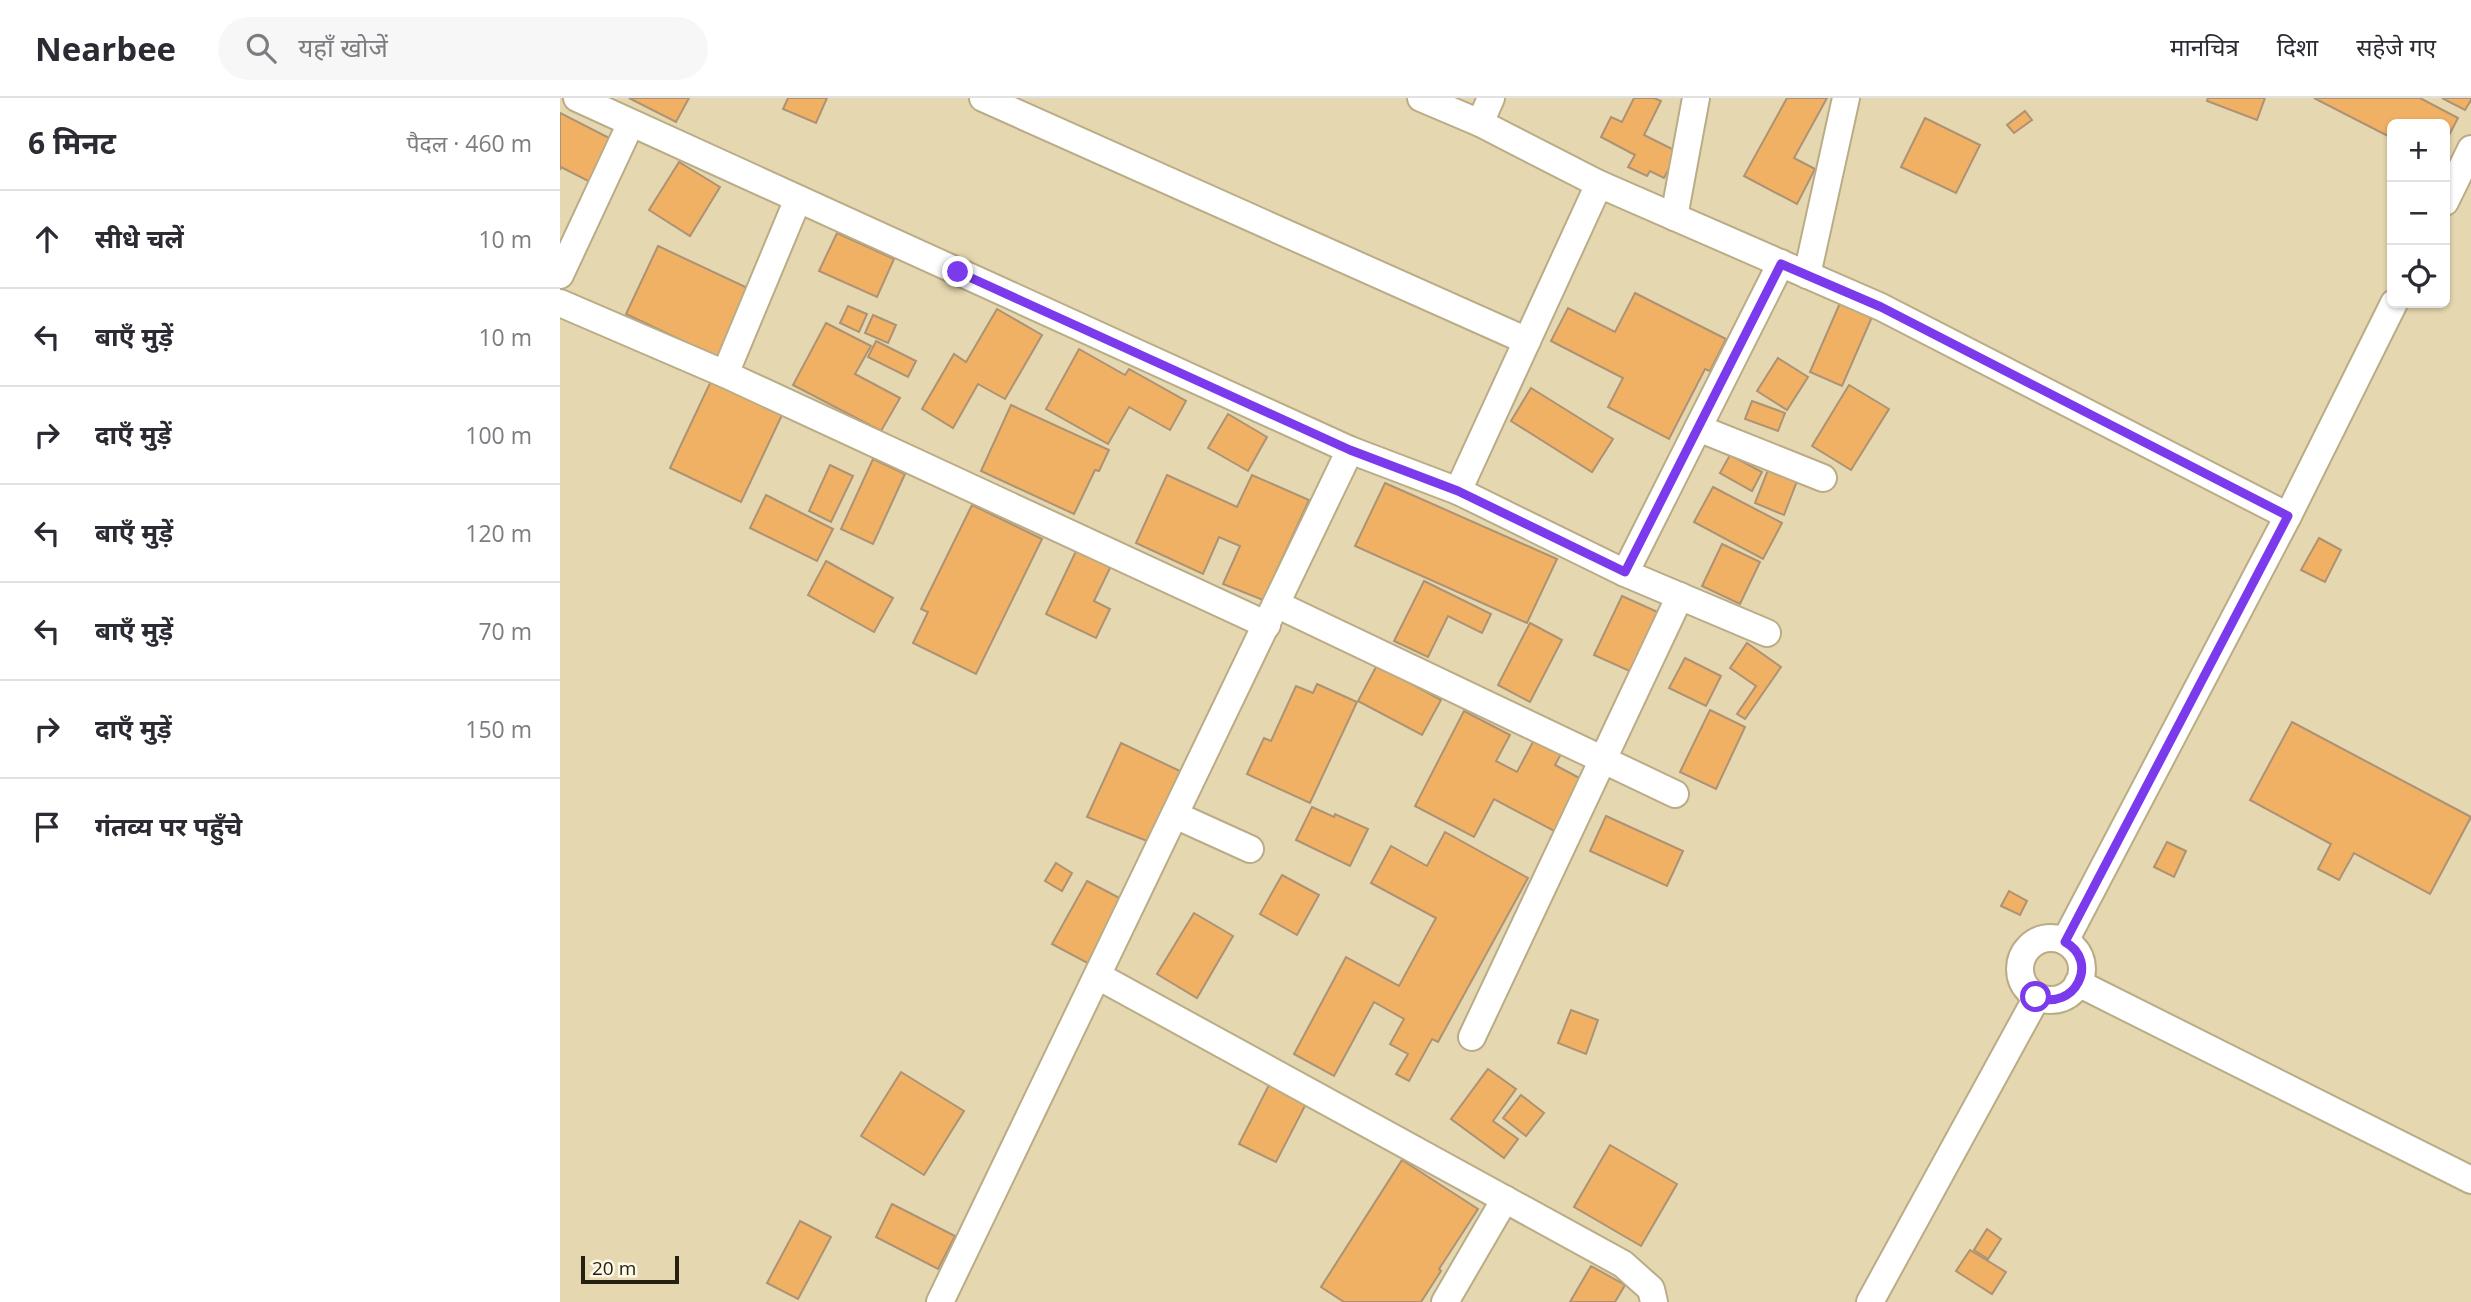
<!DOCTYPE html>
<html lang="hi">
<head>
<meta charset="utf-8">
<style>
	:root { --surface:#fff; --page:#f7f7f7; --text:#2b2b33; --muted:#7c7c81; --line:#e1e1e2 }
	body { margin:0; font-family:"Open Sans","Noto Sans Devanagari",sans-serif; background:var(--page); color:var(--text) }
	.controls { position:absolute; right:21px; top:21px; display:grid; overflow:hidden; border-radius:10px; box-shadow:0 2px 5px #0004 }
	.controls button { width:63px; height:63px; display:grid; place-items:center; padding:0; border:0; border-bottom:2px solid var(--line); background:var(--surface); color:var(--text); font:35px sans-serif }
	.scale { position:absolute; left:21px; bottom:18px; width:98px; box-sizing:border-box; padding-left:7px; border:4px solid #262011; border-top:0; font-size:19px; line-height:24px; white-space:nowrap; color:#262011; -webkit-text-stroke:5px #fef8e8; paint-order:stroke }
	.stop { position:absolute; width:21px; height:21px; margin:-16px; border:5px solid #7c3aed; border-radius:50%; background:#fff }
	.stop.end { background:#7c3aed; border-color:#fff; box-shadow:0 2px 7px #0008 }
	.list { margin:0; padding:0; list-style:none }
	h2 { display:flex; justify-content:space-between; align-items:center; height:91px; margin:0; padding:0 28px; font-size:30px }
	h2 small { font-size:23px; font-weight:400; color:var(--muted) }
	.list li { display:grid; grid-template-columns:46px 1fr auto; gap:21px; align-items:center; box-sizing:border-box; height:98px; padding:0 28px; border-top:2px solid var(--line) }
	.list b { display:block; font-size:26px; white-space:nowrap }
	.list em { font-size:23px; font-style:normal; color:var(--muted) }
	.icon { flex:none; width:38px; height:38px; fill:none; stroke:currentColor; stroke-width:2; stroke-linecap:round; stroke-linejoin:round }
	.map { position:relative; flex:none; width:1911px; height:1204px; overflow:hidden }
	header { display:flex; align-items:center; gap:42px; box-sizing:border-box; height:98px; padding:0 35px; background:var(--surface); border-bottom:2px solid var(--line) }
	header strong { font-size:33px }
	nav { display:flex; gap:38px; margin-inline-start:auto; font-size:24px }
	.search { width:490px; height:63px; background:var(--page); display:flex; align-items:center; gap:18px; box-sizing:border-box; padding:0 24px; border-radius:38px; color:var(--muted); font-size:26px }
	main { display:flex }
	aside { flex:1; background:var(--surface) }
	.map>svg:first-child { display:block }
</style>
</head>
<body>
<header>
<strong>Nearbee</strong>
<div class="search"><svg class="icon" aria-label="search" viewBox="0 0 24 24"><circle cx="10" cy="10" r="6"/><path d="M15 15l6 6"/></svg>यहाँ खोजें</div>
<nav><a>मानचित्र</a><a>दिशा</a><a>सहेजे गए</a></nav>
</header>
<main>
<aside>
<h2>6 मिनट<small>पैदल · 460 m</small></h2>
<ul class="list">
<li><svg class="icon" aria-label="ahead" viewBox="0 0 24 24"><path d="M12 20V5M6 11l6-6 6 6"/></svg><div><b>सीधे चलें</b></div><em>10 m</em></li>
<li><svg class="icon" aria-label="left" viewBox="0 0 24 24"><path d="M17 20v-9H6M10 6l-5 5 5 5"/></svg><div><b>बाएँ मुड़ें</b></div><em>10 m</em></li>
<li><svg class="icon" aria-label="right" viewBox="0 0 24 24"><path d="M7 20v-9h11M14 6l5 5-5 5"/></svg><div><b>दाएँ मुड़ें</b></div><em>100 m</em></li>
<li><svg class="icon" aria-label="left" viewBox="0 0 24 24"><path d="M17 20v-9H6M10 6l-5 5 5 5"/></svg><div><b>बाएँ मुड़ें</b></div><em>120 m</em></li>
<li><svg class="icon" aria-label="left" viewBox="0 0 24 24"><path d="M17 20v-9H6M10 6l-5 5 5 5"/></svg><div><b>बाएँ मुड़ें</b></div><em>70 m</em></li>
<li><svg class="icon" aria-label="right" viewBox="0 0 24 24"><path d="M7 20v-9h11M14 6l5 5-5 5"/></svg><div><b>दाएँ मुड़ें</b></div><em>150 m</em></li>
<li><svg class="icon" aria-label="arrive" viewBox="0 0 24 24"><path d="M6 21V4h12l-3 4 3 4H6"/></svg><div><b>गंतव्य पर पहुँचे</b></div></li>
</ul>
</aside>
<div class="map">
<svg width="1911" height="1204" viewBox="0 0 1911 1204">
	<rect width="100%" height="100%" fill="#e5d7af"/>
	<!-- building -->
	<g fill="#f0b165" stroke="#ad9273" stroke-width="2">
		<polygon points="69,0 129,0 116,24"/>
		<polygon points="228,0 267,0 256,25 223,11"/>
		<polygon points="1074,0 1094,0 1101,3 1084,37 1118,54 1104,80 1090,73 1087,78 1068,69 1075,57 1041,39 1051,19 1062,24"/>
		<polygon points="1227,0 1267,0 1234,60 1255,71 1237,106 1184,78"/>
		<polygon points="1648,0 1705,0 1697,22 1647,3"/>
		<polygon points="1754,0 1860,0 1898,20 1885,45 1885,26 1832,26 1832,40"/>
		<polygon points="1882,0 1911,0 1911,2 1905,12"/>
		<polygon points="1465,13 1472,22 1454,35 1447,27"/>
		<polygon points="0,15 57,44 36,87 1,69 0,72"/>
		<polygon points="1365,20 1420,47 1396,95 1341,69"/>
		<polygon points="119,64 160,89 130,138 89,112"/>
		<polygon points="277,135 334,161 317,199 259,173"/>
		<polygon points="98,148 194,193 161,261 66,216"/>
		<polygon points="1075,195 1166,241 1150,273 1145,271 1109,341 1048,309 1063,280 991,243 1008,210 1055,234"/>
		<polygon points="1280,205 1312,219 1282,288 1250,274"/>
		<polygon points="288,208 307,216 299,234 280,225"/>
		<polygon points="437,211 482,237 445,301 418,286 393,330 362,311 394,256 406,264"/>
		<polygon points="313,217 336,227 328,245 305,235"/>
		<polygon points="266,225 311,248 295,276 340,300 321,333 233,287"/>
		<polygon points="316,243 356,263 348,279 308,259"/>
		<polygon points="519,251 565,277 569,271 626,303 610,332 569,309 548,346 486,311"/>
		<polygon points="1218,260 1248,279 1227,312 1197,293"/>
		<polygon points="151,283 222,317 181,404 110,370"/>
		<polygon points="1289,287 1329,311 1291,372 1252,348"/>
		<polygon points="971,290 1053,341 1032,374 951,323"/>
		<polygon points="1192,303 1225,315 1218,333 1185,321"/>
		<polygon points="451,307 549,352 539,373 535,372 514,416 421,373"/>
		<polygon points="668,316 707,339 688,373 648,350"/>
		<polygon points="1170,357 1202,374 1192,393 1160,375"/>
		<polygon points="313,361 345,376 313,446 281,431"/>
		<polygon points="270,367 293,378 271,424 249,413"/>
		<polygon points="1208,372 1237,383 1224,417 1195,405"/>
		<polygon points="607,377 677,409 692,377 749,402 703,502 663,486 680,448 659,439 643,476 576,445"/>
		<polygon points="825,385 997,461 967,525 795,448"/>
		<polygon points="1153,389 1222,425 1203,461 1134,424"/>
		<polygon points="206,397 273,431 257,463 190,430"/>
		<polygon points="412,407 482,441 416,576 353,545 368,514 361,511"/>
		<polygon points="1759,440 1781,452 1765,484 1741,472"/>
		<polygon points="1162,446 1200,464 1180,506 1142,488"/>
		<polygon points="517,451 551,468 534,503 550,511 536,540 486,516"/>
		<polygon points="266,463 333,500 314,534 248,497"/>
		<polygon points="864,483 931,516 922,535 888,518 868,559 834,543"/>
		<polygon points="1062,498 1102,516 1074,575 1034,557"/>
		<polygon points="970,525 1002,542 970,604 938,587"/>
		<polygon points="1187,545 1221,569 1185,621 1177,616 1196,588 1170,570"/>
		<polygon points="1125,560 1161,578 1146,608 1109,590"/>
		<polygon points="817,567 881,602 862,637 798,603"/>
		<polygon points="757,586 797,604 750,705 687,676 704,640 711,643 736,588 753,595"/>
		<polygon points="1150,612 1185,629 1156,691 1120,674"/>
		<polygon points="904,613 950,637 936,663 957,674 975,640 1002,654 995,667 1023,682 996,734 934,701 914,739 855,708"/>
		<polygon points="1732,624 1911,719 1870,796 1794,755 1779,782 1758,771 1771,746 1690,702"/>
		<polygon points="561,645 622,674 587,743 527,719"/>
		<polygon points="752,709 774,719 775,716 808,731 790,768 736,742"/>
		<polygon points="1046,718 1123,753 1107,788 1030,753"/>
		<polygon points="885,734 968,780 878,944 872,941 849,983 836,976 848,956 830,946 844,921 814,904 774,978 734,956 786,859 839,888 876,820 811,785 831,748 867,768"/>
		<polygon points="1607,744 1626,753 1614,779 1594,769"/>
		<polygon points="496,765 512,775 502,793 485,783"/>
		<polygon points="722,777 759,797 737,837 700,816"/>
		<polygon points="527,783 567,804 533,868 492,846"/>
		<polygon points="1449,793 1467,803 1460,817 1441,808"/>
		<polygon points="634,815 673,838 637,900 597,876"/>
		<polygon points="1011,912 1038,922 1026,956 998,945"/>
		<polygon points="928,971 956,991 933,1023 958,1041 944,1060 891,1021"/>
		<polygon points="341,974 404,1013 364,1077 301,1038"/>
		<polygon points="712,981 749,1000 716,1064 679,1046"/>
		<polygon points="961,997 984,1015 966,1038 943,1020"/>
		<polygon points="1050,1047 1117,1086 1081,1148 1014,1109"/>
		<polygon points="842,1062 918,1111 879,1171 881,1173 861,1204 784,1204 761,1189"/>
		<polygon points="332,1106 395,1138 378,1171 316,1139"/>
		<polygon points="240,1123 271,1139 238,1201 207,1185"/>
		<polygon points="1427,1131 1441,1141 1428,1161 1414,1152"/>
		<polygon points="1410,1152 1446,1174 1432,1196 1396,1173"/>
		<polygon points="1031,1168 1065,1187 1055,1204 1010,1204"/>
	</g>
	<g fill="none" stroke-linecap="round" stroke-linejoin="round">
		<!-- minor casing -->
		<g stroke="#baac86" stroke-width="30">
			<g id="minor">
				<polyline points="17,0 790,352"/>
				<polyline points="423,0 967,243"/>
				<polyline points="861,0 920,25 931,0"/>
				<polyline points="1039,86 1321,209 1728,418"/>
				<polyline points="1885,104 1911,51"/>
				<polyline points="1114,119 1136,0"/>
				<polyline points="0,177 71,25"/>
				<polyline points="1247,177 1286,0"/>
				<polyline points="0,205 165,276 707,527"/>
				<polyline points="165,276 238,101"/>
				<polyline points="1138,330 1263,380"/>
				<polyline points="898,393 1065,475 1207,535"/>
				<polyline points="1065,475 1221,165"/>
				<polyline points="716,506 1115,696"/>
				<polyline points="615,717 690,751"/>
				<circle cx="1491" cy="871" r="31"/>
				<polyline points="1505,843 1728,418 1834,205"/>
				<polyline points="538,878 1063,1166 1091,1191 1094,1204"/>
				<polyline points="1518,885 1911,1082"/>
				<polyline points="912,939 1120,498"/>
				<polyline points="380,1204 790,352 898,393 1039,86 920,25"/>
				<polyline points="885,1204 945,1101"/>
				<polyline points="1310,1204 1477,899"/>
			</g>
		</g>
		<!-- minor -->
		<use href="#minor" stroke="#fff" stroke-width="26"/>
	</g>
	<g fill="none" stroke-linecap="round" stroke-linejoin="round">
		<!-- route -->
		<path stroke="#7c3aed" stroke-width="9" d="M398 174 790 352 898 393 1065 474 1221 166 1321 209 1728 418 1505 844C1540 863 1515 914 1476 899"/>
	</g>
</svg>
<div class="controls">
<button>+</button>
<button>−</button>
<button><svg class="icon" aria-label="locate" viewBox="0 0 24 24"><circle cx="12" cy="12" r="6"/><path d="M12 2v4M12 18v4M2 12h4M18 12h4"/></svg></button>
</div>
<div class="scale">20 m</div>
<div class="stop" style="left:1476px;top:899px"></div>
<div class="stop end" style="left:398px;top:174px"></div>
</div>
</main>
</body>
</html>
